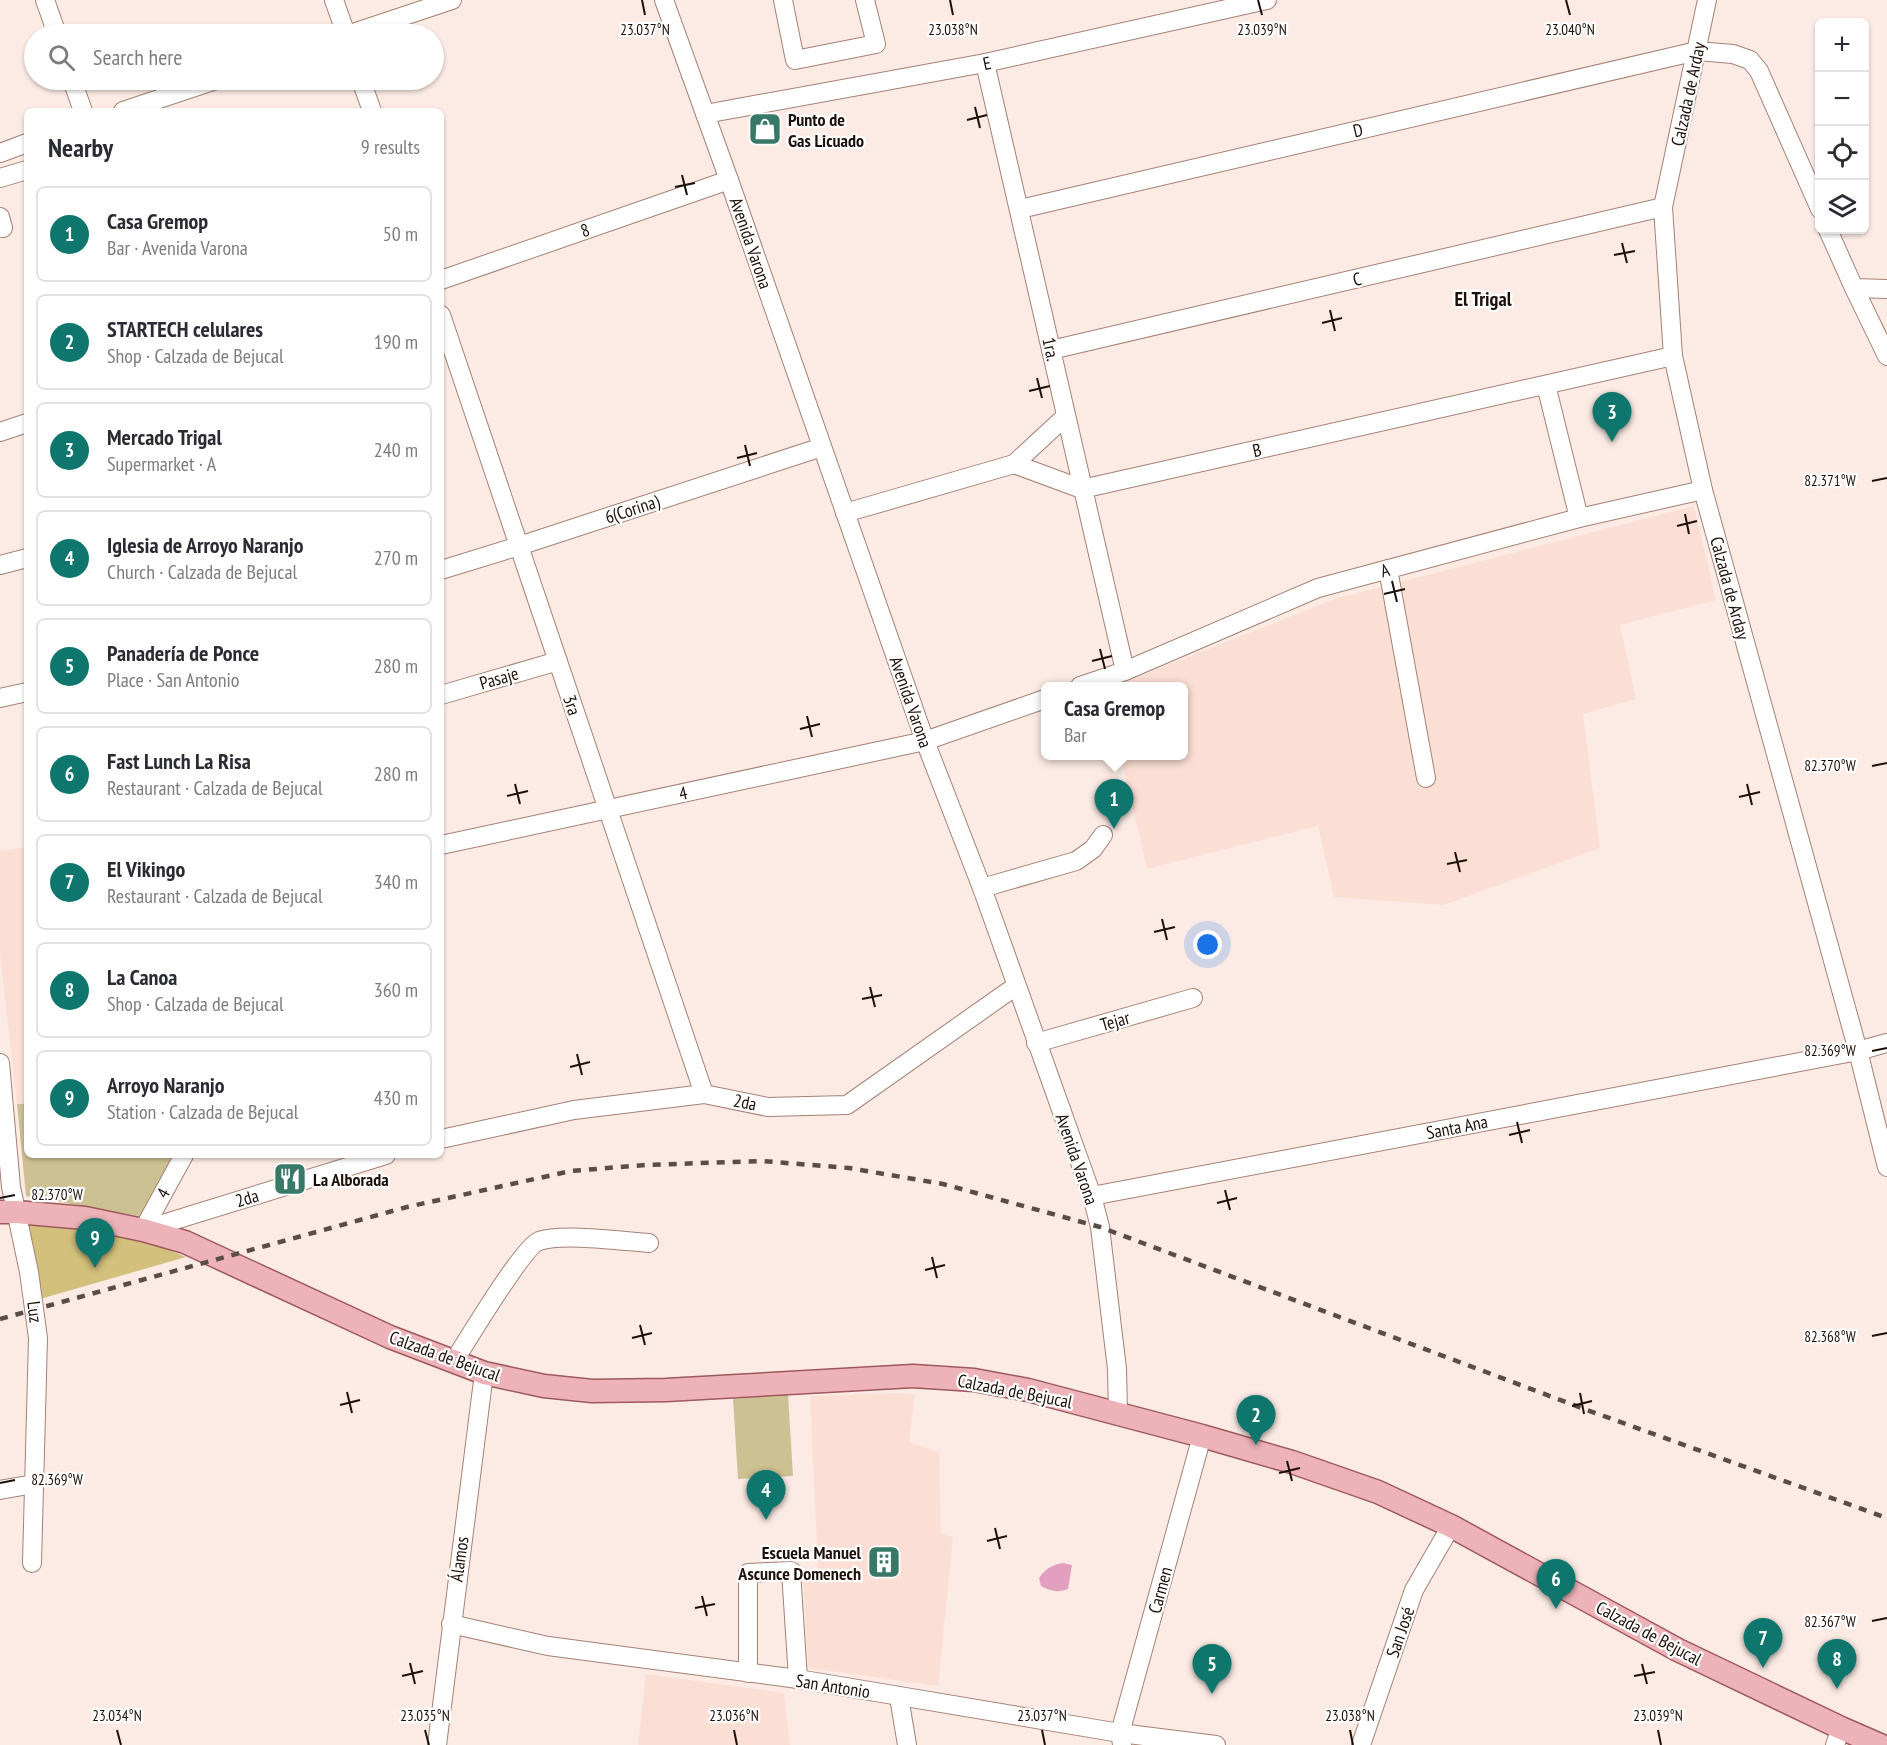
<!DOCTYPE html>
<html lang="en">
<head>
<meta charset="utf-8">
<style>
	:root { --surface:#fff; --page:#f7f7f7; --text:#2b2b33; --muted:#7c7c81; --line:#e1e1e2; --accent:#0f766e }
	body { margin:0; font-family:"PT Sans Narrow",sans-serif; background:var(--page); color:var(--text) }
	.controls { position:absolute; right:18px; top:18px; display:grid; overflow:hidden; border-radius:9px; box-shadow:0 2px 4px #0004 }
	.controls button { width:54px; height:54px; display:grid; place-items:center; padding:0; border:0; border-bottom:2px solid var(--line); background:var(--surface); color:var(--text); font:30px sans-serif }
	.you { position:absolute; left:1208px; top:945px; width:21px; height:21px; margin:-15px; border:4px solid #fff; border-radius:50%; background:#1a73e8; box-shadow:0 0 0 9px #1a73e833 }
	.badge { display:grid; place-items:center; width:39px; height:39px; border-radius:50%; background:var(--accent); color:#fff; font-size:20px; font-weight:700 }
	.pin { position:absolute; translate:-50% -50px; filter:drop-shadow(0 2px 3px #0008) }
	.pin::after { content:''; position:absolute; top:32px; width:21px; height:18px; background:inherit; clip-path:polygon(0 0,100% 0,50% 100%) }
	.popup { position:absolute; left:1041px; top:682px; width:147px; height:78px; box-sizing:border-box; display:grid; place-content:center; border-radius:9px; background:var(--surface); filter:drop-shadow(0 2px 4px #0005); font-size:20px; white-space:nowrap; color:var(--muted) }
	.popup b { font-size:22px; color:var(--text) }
	.popup::after { content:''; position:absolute; left:50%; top:100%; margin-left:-12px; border:12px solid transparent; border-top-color:var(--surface) }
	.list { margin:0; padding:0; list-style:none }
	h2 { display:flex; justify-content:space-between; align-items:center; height:78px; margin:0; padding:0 24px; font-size:26px }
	h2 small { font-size:20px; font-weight:400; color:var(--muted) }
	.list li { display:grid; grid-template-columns:39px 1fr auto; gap:18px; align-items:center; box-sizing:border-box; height:96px; margin:0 12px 12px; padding:0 12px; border:2px solid var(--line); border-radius:9px }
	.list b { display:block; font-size:22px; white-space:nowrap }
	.list p { margin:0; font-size:20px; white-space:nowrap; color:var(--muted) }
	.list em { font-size:20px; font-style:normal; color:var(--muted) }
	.icon { flex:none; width:33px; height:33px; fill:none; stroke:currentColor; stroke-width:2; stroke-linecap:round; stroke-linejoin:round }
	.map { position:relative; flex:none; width:1887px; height:1745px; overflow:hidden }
	.search { position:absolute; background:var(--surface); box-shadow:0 2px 4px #0004; left:24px; top:24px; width:420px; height:66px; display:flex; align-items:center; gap:15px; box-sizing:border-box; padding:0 21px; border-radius:33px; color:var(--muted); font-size:22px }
	.panel { position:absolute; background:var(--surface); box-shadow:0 2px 4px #0004; left:24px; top:108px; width:420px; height:1050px; border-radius:9px }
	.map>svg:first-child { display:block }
</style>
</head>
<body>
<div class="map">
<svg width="1887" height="1745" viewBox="0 0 1887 1745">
	<rect width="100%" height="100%" fill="#fcebe5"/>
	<!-- built -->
	<g fill="#fcdfd4">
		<polygon points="1694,506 1716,600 1620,625 1636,699 1583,714 1600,848 1444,905 1334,897 1318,826 1147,869 1121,756 1183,756 1183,686 1115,686 1334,599"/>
		<polygon points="27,847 27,1104 17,1104 0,954 0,851"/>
		<polygon points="898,1393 915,1395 909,1442 939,1452 941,1533 953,1537 938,1686 808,1668 803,1576 818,1572 810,1396"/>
		<polygon points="646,1674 784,1693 790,1745 638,1745"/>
	</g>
	<!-- green -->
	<g fill="#cdc193">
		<polygon points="17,1104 27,1104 27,1155 176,1155 144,1217 26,1196"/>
		<polygon points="788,1394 793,1476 738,1479 733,1399"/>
	</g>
	<!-- forest -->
	<polygon fill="#d3c07c" points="26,1215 139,1238 186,1257 40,1299"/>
	<!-- water -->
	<path fill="#e39fbf" d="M1063 1563 1072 1565 1068 1589C1058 1593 1050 1591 1041 1586L1039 1578C1046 1568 1052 1565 1063 1563Z"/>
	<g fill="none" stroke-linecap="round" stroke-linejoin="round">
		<!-- minor casing -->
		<g stroke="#a58174" stroke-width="20">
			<g id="minor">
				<polyline points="45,0 57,34"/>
				<polyline points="334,0 346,34"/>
				<polyline points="664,0 729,180 925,741 982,888 1092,1196 1100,1227 1117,1369 1118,1412"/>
				<polyline points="783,0 795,60 876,44 865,0"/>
				<polyline points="1707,0 1663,207 1673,356 1703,490 1858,1051 1887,1167"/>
				<polyline points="350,34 452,0"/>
				<path d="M985 63C1033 265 1077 468 1125 671"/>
				<polyline points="72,80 83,111"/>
				<polyline points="361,80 372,111"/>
				<polyline points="123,111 216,80"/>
				<polyline points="705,114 985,63 1267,0"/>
				<polyline points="0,153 27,143"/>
				<polyline points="0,178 27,170"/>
				<polyline points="1020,209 1697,51 1733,54 1750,60 1759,71 1820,209"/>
				<polyline points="0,217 3,228"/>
				<polyline points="1828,230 1854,288 1887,289"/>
				<polyline points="441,280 729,180"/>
				<polyline points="1854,288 1887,356"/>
				<polyline points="441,315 704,1094"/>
				<polyline points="1051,350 1663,207"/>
				<polyline points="1546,385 1579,518"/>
				<polyline points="0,432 27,423"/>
				<polyline points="1014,464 1066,416"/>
				<polyline points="845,513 1014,464 1082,489 1673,356"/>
				<polyline points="0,565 27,558"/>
				<polyline points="1388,569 1426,778"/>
				<polyline points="441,570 519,546 822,447"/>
				<polyline points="1080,686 1125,671 1318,588 1579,518 1703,490"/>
				<polyline points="441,695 558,661"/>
				<polyline points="0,698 27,692"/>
				<polyline points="441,845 925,741 1045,699"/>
				<polyline points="982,888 1076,861 1093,849 1103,835"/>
				<polyline points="1036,1043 1193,998"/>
				<polyline points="0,1063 11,1187 29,1272 38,1338 32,1563"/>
				<polyline points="441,1139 574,1110 704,1094 768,1107 847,1105 1016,986"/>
				<polyline points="1092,1196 1858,1051 1887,1043"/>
				<polyline points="143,1230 386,1155"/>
				<polyline points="143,1230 184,1155"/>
				<path d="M454 1361C467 1341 523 1247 539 1241 562 1233 622 1241 649 1243"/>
				<polyline points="0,1490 34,1484"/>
				<polyline points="451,1624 548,1646 798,1679 1120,1733 1216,1745"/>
				<polyline points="748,1673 748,1573 791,1571 798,1679"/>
				<polyline points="899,1697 907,1745"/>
				<polyline points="1122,1744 1120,1733 1202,1436"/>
				<polyline points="437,1745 484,1373"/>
				<polyline points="1361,1745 1414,1590 1451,1526"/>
				<polyline points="1835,1745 1841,1728"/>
			</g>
		</g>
		<!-- major casing -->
		<g stroke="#9d595c" stroke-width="25">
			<polyline id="major" points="0,1212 16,1212 85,1218 143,1230 185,1242 390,1337 484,1373 544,1386 592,1391 666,1390 913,1376 974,1380 1028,1390 1202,1436 1292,1462 1378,1492 1451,1526 1678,1650 1841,1728 1880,1745"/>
		</g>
		<!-- minor -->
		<use href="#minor" stroke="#fff" stroke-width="18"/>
		<!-- major -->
		<use href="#major" stroke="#eeb3b8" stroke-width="22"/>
		<!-- rail -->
		<polyline stroke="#5a4c46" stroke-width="4.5" stroke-dasharray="8 8" stroke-linecap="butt" points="0,1319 407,1207 571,1171 645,1165 762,1161 849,1168 943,1184 1100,1227 1587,1410 1887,1518"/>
	</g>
	<!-- ticks -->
	<path fill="none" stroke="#1d100b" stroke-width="2" d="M642 0 645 15M950 0 953 15M1258 0 1262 15M1566 0 1570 15M975 107 980 128M967 120 987 115M682 175 687 195M675 187 695 183M1622 243 1627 263M1614 255 1635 251M1330 310 1335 331M1322 323 1342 318M1037 378 1042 398M1029 391 1050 386M745 445 750 466M737 458 757 453M1872 481 1887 478M1685 514 1689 534M1677 526 1697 521M1392 581 1397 602M1384 594 1405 589M1100 649 1105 669M1092 661 1112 656M807 716 812 737M800 729 820 724M1872 766 1887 763M515 784 520 804M1747 784 1752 805M507 796 528 791M1739 797 1760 792M1455 852 1460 872M1447 864 1467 860M1162 919 1167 940M1154 932 1175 927M870 987 875 1007M862 999 882 995M1872 1051 1887 1048M577 1054 582 1075M570 1067 590 1062M1517 1122 1522 1143M1509 1135 1530 1130M1225 1190 1230 1210M0 1198 15 1195M1217 1203 1237 1198M932 1257 937 1278M925 1270 945 1265M640 1325 645 1345M1872 1336 1887 1333M632 1338 652 1333M347 1392 352 1413M1580 1393 1584 1414M340 1405 360 1400M1572 1406 1592 1401M1287 1461 1292 1481M1279 1473 1300 1468M0 1483 15 1480M995 1528 1000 1549M987 1541 1007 1536M702 1596 707 1616M695 1608 715 1604M1872 1621 1887 1618M410 1663 415 1684M1642 1664 1647 1684M402 1676 423 1671M1634 1676 1655 1672M117 1730 121 1745M425 1730 429 1745M734 1730 737 1745M1042 1730 1045 1745M1350 1730 1353 1745M1658 1730 1661 1745"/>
	<!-- icons -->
	<defs>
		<g id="shop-square" transform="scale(1.725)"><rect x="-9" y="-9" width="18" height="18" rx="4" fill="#387866" stroke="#fff"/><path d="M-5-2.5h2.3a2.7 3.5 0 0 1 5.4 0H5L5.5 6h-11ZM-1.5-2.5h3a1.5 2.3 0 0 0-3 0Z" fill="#fff"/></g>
		<g id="restaurant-square" transform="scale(1.725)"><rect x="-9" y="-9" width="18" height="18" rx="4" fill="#387866" stroke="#fff"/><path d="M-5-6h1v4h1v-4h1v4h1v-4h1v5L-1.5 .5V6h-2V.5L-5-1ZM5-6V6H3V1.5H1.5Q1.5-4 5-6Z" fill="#fff"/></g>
		<g id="building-square" transform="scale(1.725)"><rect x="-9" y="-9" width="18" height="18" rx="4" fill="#387866" stroke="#fff"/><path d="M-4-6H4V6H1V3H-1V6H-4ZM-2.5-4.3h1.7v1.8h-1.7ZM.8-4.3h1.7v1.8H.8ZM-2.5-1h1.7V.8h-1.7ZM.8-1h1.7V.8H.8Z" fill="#fff"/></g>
	</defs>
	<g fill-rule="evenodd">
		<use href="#shop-square" x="765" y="129"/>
		<use href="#restaurant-square" x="290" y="1179"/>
		<use href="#building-square" x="884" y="1562"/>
	</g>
	<g text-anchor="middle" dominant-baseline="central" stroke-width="4.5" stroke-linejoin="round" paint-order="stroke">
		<!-- street labels -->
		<g font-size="18" fill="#1d100b" stroke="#fff">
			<text transform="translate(987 63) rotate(-12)">E</text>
			<text transform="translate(1688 94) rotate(-78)">Calzada de Arday</text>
			<text transform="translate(1358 130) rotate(-13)">D</text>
			<text transform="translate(585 230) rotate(-19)">8</text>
			<text transform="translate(751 243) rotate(71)">Avenida Varona</text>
			<text transform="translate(1357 279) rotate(-13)">C</text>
			<text transform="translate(1051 349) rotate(78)">1ra.</text>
			<text transform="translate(1257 450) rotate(-13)">B</text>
			<text transform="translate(632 509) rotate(-18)">6(Corina)</text>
			<text transform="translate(1385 570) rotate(-15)">A</text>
			<text transform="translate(1730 588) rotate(75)">Calzada de Arday</text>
			<text transform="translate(499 678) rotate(-16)">Pasaje</text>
			<text transform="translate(911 702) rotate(71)">Avenida Varona</text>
			<text transform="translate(572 705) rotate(72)">3ra</text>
			<text transform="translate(683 793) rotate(-12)">4</text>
			<text transform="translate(1115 1021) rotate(-16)">Tejar</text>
			<text transform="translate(745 1102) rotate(11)">2da</text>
			<text transform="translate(1457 1127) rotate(-11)">Santa Ana</text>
			<text transform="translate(1077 1159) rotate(71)">Avenida Varona</text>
			<text transform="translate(163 1193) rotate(-61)">4</text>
			<text transform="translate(247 1198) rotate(-17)">2da</text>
			<text transform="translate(35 1312) rotate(83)">Luz</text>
			<text transform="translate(445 1356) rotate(20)">Calzada de Bejucal</text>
			<text transform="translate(1015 1391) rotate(11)">Calzada de Bejucal</text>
			<text transform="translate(459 1559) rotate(-82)">Álamos</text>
			<text transform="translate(1160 1590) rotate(-75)">Carmen</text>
			<text transform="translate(1400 1632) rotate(-71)">San José</text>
			<text transform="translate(1649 1633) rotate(28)">Calzada de Bejucal</text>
			<text transform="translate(833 1686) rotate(9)">San Antonio</text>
		</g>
		<!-- poi labels -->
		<g font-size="18" font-weight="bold" fill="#1d100b" stroke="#fff" text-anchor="start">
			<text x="788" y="119">Punto de<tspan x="788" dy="21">Gas Licuado</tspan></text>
			<text x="313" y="1179">La Alborada</text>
			<text x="861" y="1552" text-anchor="end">Escuela Manuel<tspan x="861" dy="21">Ascunce Domenech</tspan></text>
		</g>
		<!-- neighbourhood labels -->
		<g font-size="20" font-weight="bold" fill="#1d100b" stroke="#fff">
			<text x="1483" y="299">El Trigal</text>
		</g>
	</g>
	<g font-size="15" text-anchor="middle" fill="#1d100b" stroke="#fff" stroke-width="4.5" stroke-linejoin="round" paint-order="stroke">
		<text x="1570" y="35">23.040°N</text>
		<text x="645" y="35">23.037°N</text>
		<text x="953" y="35">23.038°N</text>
		<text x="1262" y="35">23.039°N</text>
		<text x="1830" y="486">82.371°W</text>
		<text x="1830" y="771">82.370°W</text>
		<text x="1830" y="1056">82.369°W</text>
		<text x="57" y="1200">82.370°W</text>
		<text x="1830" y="1342">82.368°W</text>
		<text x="57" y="1485">82.369°W</text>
		<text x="1830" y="1627">82.367°W</text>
		<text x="117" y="1721">23.034°N</text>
		<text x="425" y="1721">23.035°N</text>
		<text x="734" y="1721">23.036°N</text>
		<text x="1042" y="1721">23.037°N</text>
		<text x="1350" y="1721">23.038°N</text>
		<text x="1658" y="1721">23.039°N</text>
	</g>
</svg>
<div class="controls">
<button>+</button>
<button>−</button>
<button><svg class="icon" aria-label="locate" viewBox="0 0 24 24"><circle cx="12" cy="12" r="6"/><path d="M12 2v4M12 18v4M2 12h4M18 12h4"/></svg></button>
<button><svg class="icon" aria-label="layers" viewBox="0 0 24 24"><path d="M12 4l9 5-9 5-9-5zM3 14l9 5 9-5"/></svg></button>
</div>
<div class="you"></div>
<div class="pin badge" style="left:1114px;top:829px">1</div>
<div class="popup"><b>Casa Gremop</b>Bar</div>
<div class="pin badge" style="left:1256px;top:1445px">2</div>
<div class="pin badge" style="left:1612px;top:442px">3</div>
<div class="pin badge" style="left:766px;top:1520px">4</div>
<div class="pin badge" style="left:1212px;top:1694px">5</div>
<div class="pin badge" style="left:1556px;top:1609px">6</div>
<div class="pin badge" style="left:1763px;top:1668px">7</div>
<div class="pin badge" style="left:1837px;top:1689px">8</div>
<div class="pin badge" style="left:95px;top:1268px">9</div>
<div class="search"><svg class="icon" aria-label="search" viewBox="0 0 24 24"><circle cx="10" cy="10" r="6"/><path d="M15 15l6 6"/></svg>Search here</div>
<section class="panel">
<h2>Nearby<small>9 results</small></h2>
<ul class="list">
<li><span class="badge">1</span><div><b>Casa Gremop</b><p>Bar · Avenida Varona</p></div><em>50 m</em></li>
<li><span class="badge">2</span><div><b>STARTECH celulares</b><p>Shop · Calzada de Bejucal</p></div><em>190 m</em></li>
<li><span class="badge">3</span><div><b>Mercado Trigal</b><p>Supermarket · A</p></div><em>240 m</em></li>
<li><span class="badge">4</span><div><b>Iglesia de Arroyo Naranjo</b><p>Church · Calzada de Bejucal</p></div><em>270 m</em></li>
<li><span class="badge">5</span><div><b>Panadería de Ponce</b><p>Place · San Antonio</p></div><em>280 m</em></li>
<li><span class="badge">6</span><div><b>Fast Lunch La Risa</b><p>Restaurant · Calzada de Bejucal</p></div><em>280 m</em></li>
<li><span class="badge">7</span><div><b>El Vikingo</b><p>Restaurant · Calzada de Bejucal</p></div><em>340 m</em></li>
<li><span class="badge">8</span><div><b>La Canoa</b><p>Shop · Calzada de Bejucal</p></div><em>360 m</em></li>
<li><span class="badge">9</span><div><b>Arroyo Naranjo</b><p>Station · Calzada de Bejucal</p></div><em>430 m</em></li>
</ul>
</section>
</div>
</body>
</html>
